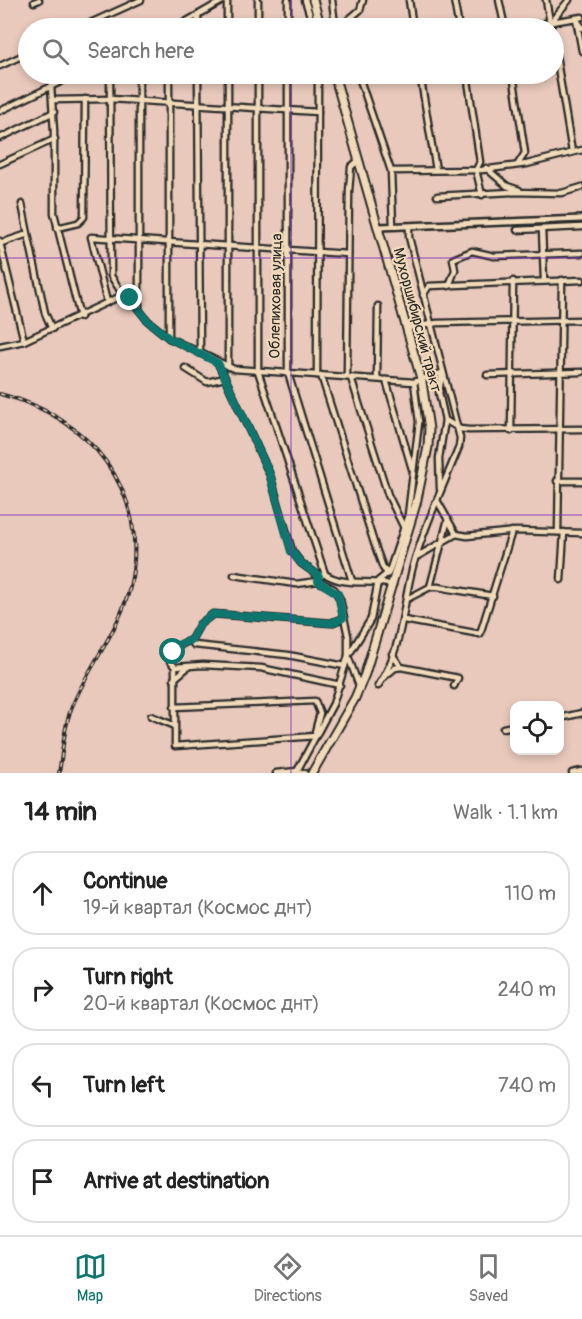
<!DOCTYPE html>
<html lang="en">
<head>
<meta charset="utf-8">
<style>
	:root { --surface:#fff; --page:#f6f6f6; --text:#222; --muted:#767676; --line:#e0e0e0; --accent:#0f766e }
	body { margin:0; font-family:Pangolin,sans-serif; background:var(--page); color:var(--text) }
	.controls { position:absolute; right:18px; bottom:18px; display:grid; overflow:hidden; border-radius:12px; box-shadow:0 3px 9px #0003 }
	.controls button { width:54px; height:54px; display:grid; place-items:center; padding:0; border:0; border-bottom:2px solid var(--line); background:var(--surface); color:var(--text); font:30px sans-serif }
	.stop { position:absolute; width:18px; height:18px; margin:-14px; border:4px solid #0f766e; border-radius:50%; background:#fff }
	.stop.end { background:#0f766e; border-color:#fff; box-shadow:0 2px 6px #0008 }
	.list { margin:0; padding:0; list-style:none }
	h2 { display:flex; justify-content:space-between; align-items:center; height:78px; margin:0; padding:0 24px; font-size:26px }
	h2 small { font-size:20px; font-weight:400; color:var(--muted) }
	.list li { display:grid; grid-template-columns:39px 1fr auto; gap:18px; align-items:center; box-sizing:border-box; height:84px; margin:0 12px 12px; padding:0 12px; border:2px solid var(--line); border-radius:24px }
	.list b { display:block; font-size:22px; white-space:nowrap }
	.list p { margin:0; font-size:20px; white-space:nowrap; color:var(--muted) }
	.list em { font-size:20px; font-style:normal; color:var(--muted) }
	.icon { flex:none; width:33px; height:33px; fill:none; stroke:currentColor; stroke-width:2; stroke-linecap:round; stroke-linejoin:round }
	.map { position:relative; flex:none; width:582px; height:773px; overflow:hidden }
	.search { position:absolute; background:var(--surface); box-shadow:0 3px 9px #0003; left:18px; right:18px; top:18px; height:66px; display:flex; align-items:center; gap:15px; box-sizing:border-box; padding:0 21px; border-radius:33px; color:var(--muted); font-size:22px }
	.sheet { height:462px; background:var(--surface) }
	nav { display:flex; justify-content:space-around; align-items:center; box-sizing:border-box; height:84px; border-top:2px solid var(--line); background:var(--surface); font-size:16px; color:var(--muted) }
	nav a { display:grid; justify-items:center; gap:3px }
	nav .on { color:var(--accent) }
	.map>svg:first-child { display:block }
</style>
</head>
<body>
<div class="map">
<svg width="582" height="773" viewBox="0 0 582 773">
	<rect width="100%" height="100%" fill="#e8c9bb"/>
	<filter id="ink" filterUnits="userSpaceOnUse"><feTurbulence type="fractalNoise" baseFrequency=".0167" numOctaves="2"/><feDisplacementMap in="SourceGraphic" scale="12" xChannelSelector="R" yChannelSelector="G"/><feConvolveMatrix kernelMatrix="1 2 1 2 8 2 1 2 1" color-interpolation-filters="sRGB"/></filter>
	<g filter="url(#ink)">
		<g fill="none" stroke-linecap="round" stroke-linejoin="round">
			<!-- minor casing -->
			<g stroke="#2b2b2b" stroke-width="9">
				<g id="minor">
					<polyline points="227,0 227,28"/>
					<polyline points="258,0 258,28"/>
					<polyline points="288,0 288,28"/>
					<polyline points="305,0 314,28"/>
					<polyline points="332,0 335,25"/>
					<polyline points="409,0 413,28"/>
					<polyline points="454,0 459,28"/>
					<polyline points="499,0 505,28"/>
					<polyline points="546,0 551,28"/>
					<polyline points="34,2 39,0"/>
					<polyline points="198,15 198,28"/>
					<polyline points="582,17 576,18 582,51"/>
					<polyline points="550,23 569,0"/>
					<polyline points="341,26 360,10 363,0"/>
					<polyline points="79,28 141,0"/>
					<polyline points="175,28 224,0"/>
					<polyline points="326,28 335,25 385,28"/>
					<polyline points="515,28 576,18 582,28"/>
					<polyline points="554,43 572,152"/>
					<polyline points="0,66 28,53"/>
					<polyline points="110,74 111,276 123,295"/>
					<polyline points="198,74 200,353"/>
					<polyline points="228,74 228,367"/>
					<polyline points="258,74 258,371 325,574"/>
					<polyline points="288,74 288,373 352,581"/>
					<polyline points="358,74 391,171 393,226"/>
					<polyline points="420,74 436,170"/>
					<polyline points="467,74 480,162 476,170 482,195"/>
					<polyline points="513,74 525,153 518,164"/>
					<polyline points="51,86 54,131 54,213 80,317"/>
					<polyline points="53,100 110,99 318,112"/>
					<polyline points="0,111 77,74"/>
					<polyline points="0,138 54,112"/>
					<polyline points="0,164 55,139"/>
					<polyline points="486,168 507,186 519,190"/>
					<polyline points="391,171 482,170 527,164 582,150"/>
					<polyline points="437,196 512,192 562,193 582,187"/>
					<polyline points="22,204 28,234"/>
					<polyline points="57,228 78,223 84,217 85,99"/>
					<polyline points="542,229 544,280"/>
					<polyline points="517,230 582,227"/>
					<polyline points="0,241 1,243 28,234 45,313 52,329"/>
					<polyline points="0,243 24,341"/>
					<polyline points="449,286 455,270 453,259 472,251 494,256 582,253"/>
					<polyline points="423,295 429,286 582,280"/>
					<polyline points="107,302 91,237 348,254"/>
					<polyline points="139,309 139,74"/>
					<polyline points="407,328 437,323 582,320"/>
					<polyline points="169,338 169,74"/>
					<polyline points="0,346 24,341 123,295 128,296 148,321 169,338 234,369 414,382 442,373"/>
					<path d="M218 363 270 475 292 551 301 563 319 576 325 574C344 587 370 579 393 585"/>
					<polyline points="185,368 207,382 225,378"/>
					<polyline points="317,375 318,74"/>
					<polyline points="321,375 374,543 383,568 388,574"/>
					<polyline points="487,375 582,372"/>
					<polyline points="347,377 349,191 351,167 359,160"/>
					<polyline points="351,378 388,495 405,530"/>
					<polyline points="377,379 378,306"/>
					<polyline points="386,380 412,469"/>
					<polyline points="445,420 460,429 469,430 582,429"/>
					<polyline points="511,431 513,281"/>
					<polyline points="557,481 582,481"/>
					<polyline points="440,489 439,458 445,420 439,393 442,373"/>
					<polyline points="438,502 456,534"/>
					<polyline points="558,532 562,280"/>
					<polyline points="418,556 456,534 467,536 516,531 582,533"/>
					<polyline points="234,575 296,584 318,581 334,589 340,599 348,636 348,656 359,686"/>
					<polyline points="561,580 564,532"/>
					<polyline points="430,587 448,519"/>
					<polyline points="407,599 430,587 438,587 493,596"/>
					<polyline points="343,618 331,623 213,614 200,624 191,640 194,645 288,655 345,666"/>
					<polyline points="404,620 480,634 512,531"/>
					<path d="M191 640C178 645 175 648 170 661L175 667 203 665 261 668 340 685"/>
					<polyline points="392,654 401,667 458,678 454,686"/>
					<polyline points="175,667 175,746 316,736"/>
					<polyline points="384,677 395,668 401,667"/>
					<polyline points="174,679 188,667"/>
					<path d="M378 686C404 648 402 601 415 559 427 521 444 484 459 447L460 438 409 237V226"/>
					<polyline points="174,707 315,701 320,713 315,732"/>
					<polyline points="151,716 173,725"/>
					<polyline points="560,718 582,713"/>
					<polyline points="503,728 514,726"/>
					<polyline points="276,773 297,771 305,773"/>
					<polyline points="296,773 333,704 348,656 371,619 378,581 389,572 408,515 419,422 414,382"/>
					<polyline points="572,773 582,771"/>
				</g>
			</g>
			<!-- tertiary casing -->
			<g stroke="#2b2b2b" stroke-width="10">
				<polyline id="tertiary" points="379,227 582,219"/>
			</g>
			<!-- primary casing -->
			<g stroke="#2b2b2b" stroke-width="11">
				<g id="primary">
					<polyline points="313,0 321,28"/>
					<polyline points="312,773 355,698 365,674 416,504 428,447 429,429 422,382 334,74"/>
				</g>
			</g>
			<!-- minor -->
			<use href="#minor" stroke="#f1daba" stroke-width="4.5"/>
			<!-- tertiary -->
			<use href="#tertiary" stroke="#f1daba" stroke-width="5"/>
			<!-- primary -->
			<use href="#primary" stroke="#f1daba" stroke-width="7"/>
			<!-- rail casing -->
			<g stroke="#2b2b2b" stroke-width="4">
				<path id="rail" d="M0 394C89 416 152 491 130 587 120 628 91 663 74 702 64 723 63 750 59 773"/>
			</g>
			<!-- rail -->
			<use href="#rail" stroke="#f1daba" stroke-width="1.5" stroke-dasharray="4.5" stroke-linecap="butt"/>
		</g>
	</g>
	<g fill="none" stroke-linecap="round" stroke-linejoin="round" filter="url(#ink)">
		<!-- route -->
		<polyline stroke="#0f766e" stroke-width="8" points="130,298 148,321 169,338 218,363 270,475 291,551 301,563 319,576 318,581 338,594 343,618 331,623 213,614 200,624 191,640 178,645 173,652"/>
	</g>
	<!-- grid -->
	<path fill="none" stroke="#7b2cbf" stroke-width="1.5" stroke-opacity="0.55" d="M291 0V28M291 74V773M0 258H582M0 515H582"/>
	<g text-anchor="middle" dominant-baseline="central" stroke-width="4.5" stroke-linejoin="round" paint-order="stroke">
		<!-- street labels -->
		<g font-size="15" fill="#2b2b2b" stroke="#f1daba">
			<text transform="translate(276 296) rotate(-89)">Облепиховая улица</text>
			<text transform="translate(417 320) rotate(75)">Мухоршибирский тракт</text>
		</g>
	</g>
</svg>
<div class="controls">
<button><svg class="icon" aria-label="locate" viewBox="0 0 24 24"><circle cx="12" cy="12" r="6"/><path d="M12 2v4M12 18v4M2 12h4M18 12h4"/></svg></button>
</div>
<div class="stop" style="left:173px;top:652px"></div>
<div class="stop end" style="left:130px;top:298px"></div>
<div class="search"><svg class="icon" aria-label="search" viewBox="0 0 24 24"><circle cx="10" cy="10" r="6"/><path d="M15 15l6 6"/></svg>Search here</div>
</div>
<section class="sheet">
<h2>14 min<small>Walk · 1.1 km</small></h2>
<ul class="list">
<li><svg class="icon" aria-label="ahead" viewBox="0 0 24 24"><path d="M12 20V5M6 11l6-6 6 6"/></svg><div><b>Continue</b><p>19-й квартал (Космос днт)</p></div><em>110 m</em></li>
<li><svg class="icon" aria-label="right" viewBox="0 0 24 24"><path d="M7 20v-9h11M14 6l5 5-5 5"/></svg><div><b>Turn right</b><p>20-й квартал (Космос днт)</p></div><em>240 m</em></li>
<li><svg class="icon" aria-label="left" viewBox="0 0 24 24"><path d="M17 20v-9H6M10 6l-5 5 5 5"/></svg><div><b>Turn left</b></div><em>740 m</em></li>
<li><svg class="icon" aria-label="arrive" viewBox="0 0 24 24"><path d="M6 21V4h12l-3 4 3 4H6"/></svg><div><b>Arrive at destination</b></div></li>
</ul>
</section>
<nav>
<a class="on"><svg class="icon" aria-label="map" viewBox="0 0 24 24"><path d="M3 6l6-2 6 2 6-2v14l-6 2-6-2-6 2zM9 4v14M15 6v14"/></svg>Map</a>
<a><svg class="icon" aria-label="directions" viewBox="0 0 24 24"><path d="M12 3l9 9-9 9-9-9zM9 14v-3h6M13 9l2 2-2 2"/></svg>Directions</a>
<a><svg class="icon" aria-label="saved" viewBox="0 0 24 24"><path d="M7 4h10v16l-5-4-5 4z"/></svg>Saved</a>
</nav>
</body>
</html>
